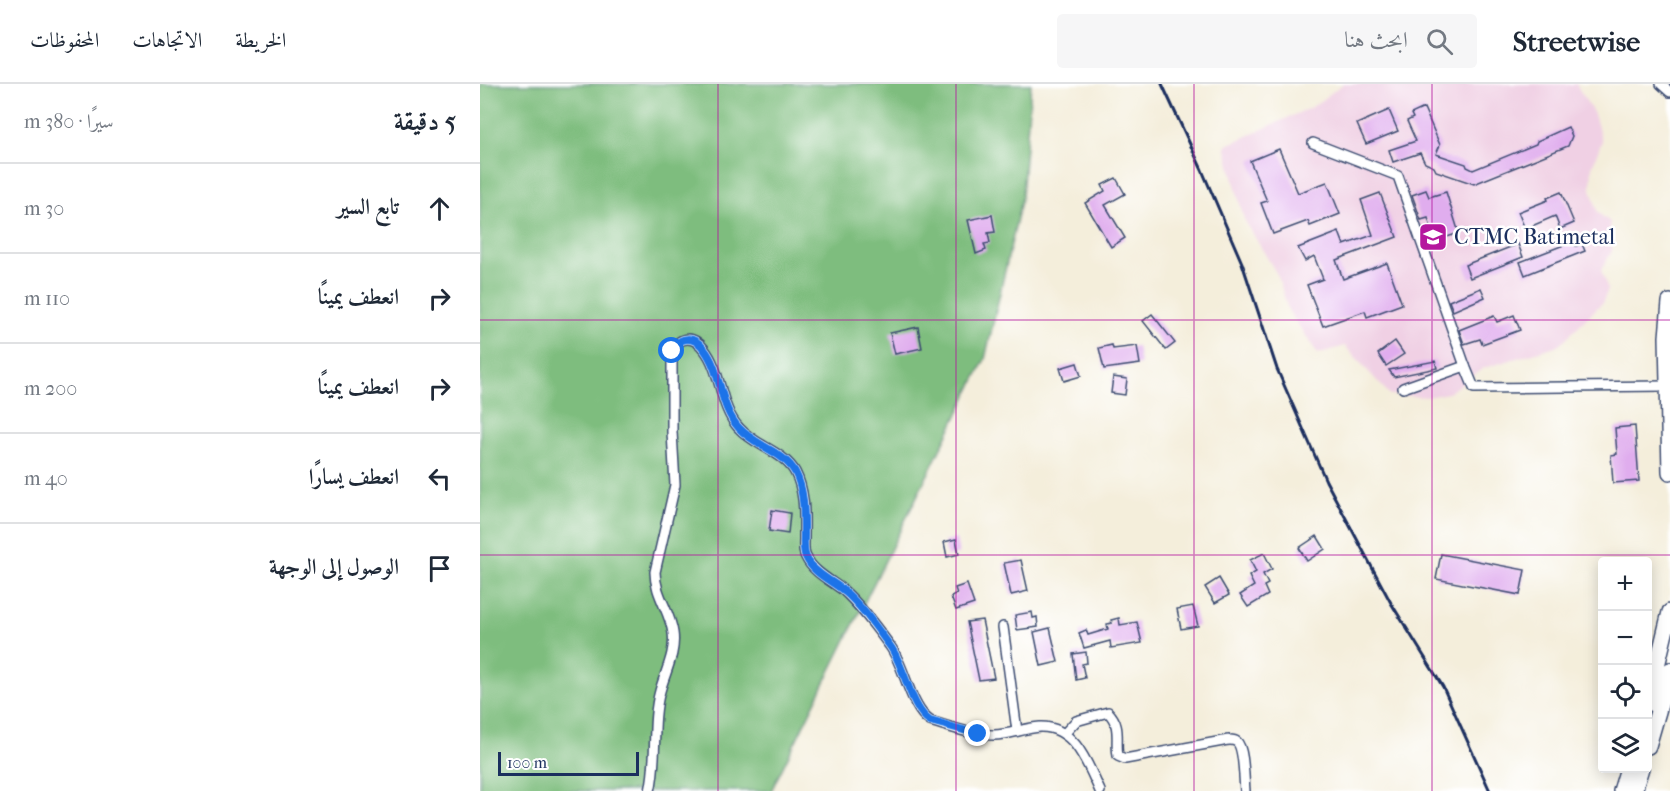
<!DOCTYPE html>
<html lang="ar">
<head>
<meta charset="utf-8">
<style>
	:root { --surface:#fff; --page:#f6f6f7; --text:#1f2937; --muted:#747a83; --line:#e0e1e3 }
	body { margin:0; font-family:"IM FELL French Canon",Amiri,serif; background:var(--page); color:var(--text); direction:rtl }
	.controls { position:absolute; right:18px; bottom:18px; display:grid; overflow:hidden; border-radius:6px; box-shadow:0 3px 15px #0003 }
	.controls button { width:54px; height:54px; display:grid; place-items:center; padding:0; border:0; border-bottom:2px solid var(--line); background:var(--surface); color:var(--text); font:30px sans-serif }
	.scale { position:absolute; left:18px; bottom:15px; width:141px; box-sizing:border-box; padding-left:6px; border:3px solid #1b2f5e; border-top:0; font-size:16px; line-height:21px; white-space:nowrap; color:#1b2f5e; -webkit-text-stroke:4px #fff; paint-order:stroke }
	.stop { position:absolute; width:18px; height:18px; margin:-14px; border:4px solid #1a73e8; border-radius:50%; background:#fff }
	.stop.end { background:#1a73e8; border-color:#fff; box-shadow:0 2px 6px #0008 }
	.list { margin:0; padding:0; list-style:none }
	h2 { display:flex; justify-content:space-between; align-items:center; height:78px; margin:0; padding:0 24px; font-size:26px }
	h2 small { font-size:20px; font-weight:400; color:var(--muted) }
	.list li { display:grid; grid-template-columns:39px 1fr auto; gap:18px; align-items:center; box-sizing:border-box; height:90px; padding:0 24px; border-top:2px solid var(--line) }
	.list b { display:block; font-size:22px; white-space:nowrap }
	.list em { font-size:20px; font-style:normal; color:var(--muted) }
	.icon { flex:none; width:33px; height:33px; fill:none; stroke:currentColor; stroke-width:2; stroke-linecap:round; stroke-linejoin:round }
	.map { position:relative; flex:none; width:1190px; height:707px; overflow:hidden; direction:ltr }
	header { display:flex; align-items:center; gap:36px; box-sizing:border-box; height:84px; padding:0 30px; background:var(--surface); border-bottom:2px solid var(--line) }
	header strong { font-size:28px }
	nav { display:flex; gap:33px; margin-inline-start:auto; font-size:21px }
	.search { width:420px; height:54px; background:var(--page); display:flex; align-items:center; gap:15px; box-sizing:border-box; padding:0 21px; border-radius:6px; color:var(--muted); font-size:22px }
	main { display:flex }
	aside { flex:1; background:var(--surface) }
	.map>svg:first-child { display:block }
</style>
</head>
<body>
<header>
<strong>Streetwise</strong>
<div class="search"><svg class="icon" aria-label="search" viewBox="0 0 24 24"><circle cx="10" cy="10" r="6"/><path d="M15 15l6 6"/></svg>ابحث هنا</div>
<nav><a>الخريطة</a><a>الاتجاهات</a><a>المحفوظات</a></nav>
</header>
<main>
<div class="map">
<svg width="1190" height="707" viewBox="0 0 1190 707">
	<rect width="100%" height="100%" fill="#fff"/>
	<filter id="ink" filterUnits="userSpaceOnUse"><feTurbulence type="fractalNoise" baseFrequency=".0167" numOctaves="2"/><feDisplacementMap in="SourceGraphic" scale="12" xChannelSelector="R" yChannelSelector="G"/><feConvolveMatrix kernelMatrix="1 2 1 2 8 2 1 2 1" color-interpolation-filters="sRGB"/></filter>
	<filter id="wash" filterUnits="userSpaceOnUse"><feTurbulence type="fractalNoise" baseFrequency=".008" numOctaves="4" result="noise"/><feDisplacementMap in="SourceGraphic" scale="24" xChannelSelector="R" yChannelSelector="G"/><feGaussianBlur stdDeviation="1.35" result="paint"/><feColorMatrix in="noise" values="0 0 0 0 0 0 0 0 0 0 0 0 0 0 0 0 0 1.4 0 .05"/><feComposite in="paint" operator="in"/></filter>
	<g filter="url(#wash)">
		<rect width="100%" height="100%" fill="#f4eedb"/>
		<!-- built -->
		<polygon fill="#f0d0e4" points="863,0 1096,0 1114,30 1122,57 1112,83 1111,105 1118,129 1130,138 1132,167 1121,186 1128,206 1122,219 1079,261 1004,284 968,309 947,313 910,311 865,262 838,270 808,226 798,192 764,135 745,62 832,23"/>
		<!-- forest -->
		<polygon fill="#7ebd7e" stroke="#4c766e" stroke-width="1.5" points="0,0 551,0 542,112 505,275 291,707 0,707"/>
		<g id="blocks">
			<!-- building -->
			<g fill="#e0adee">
				<polygon points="944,24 960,61 956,70 986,80 987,83 993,86 1056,60 1057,57 1088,43 1092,52 1088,62 994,100 956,87 954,83 945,79 940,69 913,78 909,66 936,57 927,37 933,34 931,30"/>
				<polygon points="909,26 918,47 886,60 877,40"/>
				<polygon points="799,65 818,109 847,98 860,130 830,142 828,137 793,150 781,119 787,117 770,77"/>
				<polygon points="636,94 645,110 625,121 645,154 631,163 605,119 625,107 622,101"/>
				<polygon points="946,106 949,113 966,108 979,149 955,157 948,134 941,136 932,111"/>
				<polygon points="1081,108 1094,139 1080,145 1075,132 1045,145 1038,128 1068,116 1067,114"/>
				<polygon points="900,109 917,153 856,176 863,195 907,179 922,220 887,233 885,227 843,242 827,201 843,195 834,172 825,177 818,164 859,148 864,161 893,151 881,116"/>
				<polygon points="512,131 515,148 508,149 510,159 504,160 506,166 496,170 488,136"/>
				<polygon points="1094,157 1096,162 1102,160 1105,167 1045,191 1040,178"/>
				<polygon points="1038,160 1043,173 990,194 985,181"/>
				<polygon points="1001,204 1005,213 973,227 969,217"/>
				<polygon points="672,230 695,259 686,266 663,237"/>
				<polygon points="1034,231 1040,246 1002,260 1000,255 984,260 979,246 1014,232 1017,238"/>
				<polygon points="438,243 442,264 415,270 410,249"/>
				<polygon points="915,257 924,270 906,282 898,270"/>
				<polygon points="632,261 633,265 657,262 660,280 624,285 619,264"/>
				<polygon points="955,277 957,284 914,293 909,286"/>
				<polygon points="597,279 601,292 584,297 580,284"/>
				<polygon points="633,293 647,295 645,311 631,309"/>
				<polygon points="1155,342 1159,397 1133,399 1131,371 1137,370 1135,344"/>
				<polygon points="292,426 310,429 308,450 289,447"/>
				<polygon points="837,452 845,465 827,477 819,464"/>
				<polygon points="476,455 479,470 467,473 464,458"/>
				<polygon points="784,469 792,485 783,490 788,500 784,502 788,511 768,523 760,511 774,502 769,492 776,488 770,476"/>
				<polygon points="961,470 1045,486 1040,511 956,495"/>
				<polygon points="541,476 548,507 531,511 524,479"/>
				<polygon points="739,494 749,511 735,519 725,503"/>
				<polygon points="487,500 494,520 476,526 471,513 477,510 475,504"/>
				<polygon points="713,522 718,542 701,545 697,525"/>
				<polygon points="552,528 553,534 557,533 558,543 537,546 535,531"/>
				<polygon points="639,534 640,541 657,538 662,559 631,564 630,557 604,564 599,549 606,546 608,551 628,545 627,540 632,539 631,536"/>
				<polygon points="502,536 514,594 499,596 487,538"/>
				<polygon points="570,544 578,578 561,582 554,548"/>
				<polygon points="606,568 607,579 602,580 605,594 596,596 593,570"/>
			</g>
		</g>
	</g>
	<g filter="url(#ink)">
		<use href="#blocks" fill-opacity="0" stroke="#3c4c71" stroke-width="1.5"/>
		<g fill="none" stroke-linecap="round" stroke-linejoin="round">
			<!-- minor casing -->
			<g stroke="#3c4c71" stroke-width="12">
				<g id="minor">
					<polyline points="1181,0 1190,8"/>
					<polyline points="833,59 918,92 985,282"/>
					<polyline points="923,304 985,282 994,304 1188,302"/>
					<polyline points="523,543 537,647"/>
					<path d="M584 650 596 637 628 628C642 642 635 656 638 672L645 675 743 657C747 656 753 655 757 658 764 664 764 697 765 707"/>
					<path d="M170 707C178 674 171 639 180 607 185 588 196 569 193 549 190 527 175 511 175 488L195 401 192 348V267C200 251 214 252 224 265 242 287 239 323 259 344 275 362 303 367 315 388 326 409 324 433 324 455 324 461 323 468 326 473 333 488 350 496 363 506 380 521 396 543 410 562 425 582 430 624 450 637 471 643 492 651 514 651 529 651 544 644 560 643 595 642 608 681 620 707"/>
				</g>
			</g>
			<!-- trunk casing -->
			<g stroke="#3c4c71" stroke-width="18">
				<g id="trunk">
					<polyline points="1190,218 1187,253 1190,388"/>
					<polyline points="1168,619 1190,528"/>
					<polyline points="1168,662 1190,586"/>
					<polyline points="1141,707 1148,684"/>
					<polyline points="1154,707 1161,684"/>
				</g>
			</g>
			<!-- minor -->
			<use href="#minor" stroke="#fff" stroke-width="9"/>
			<!-- trunk -->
			<use href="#trunk" stroke="#fff" stroke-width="15"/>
			<!-- rail -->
			<polyline stroke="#1b2f5e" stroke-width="3" points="682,0 722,86 762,179 797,285 846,397 911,519 963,603 1010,707"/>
		</g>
	</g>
	<g fill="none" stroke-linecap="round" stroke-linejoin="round" filter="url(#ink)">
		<!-- route -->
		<path stroke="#1a73e8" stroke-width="8" d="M192 267C200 251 214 252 224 265 242 288 239 323 259 344 275 362 303 367 315 388 325 407 324 430 324 451 324 458 323 467 326 473 333 489 350 496 363 506 381 521 396 543 410 562 425 582 430 624 450 637L498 650"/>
	</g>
	<!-- grid -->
	<path fill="none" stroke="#b5179e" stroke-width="1.5" stroke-opacity="0.55" d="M238 0V707M476 0V707M714 0V707M952 0V707M0 236H1190M0 471H1190"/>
	<!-- icons -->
	<defs>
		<g id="university-square" transform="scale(1.5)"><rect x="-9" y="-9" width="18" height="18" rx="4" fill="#b5179e" stroke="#fff"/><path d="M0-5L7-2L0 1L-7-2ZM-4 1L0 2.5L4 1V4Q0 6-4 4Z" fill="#fff"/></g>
	</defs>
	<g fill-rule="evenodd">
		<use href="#university-square" x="953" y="153"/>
	</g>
	<g text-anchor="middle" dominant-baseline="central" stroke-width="5" stroke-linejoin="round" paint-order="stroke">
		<!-- poi labels -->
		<g font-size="22" fill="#1b2f5e" stroke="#fff" text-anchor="start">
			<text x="974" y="153">CTMC Batimetal</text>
		</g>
	</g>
</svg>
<div class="controls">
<button>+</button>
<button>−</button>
<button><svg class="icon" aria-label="locate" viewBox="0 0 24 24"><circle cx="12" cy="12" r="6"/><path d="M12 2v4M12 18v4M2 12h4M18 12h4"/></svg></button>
<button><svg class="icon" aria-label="layers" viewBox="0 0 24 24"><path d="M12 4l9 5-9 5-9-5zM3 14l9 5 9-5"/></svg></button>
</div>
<div class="scale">100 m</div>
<div class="stop" style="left:192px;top:267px"></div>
<div class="stop end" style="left:498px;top:650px"></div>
</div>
<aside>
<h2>5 دقيقة<small>سيرًا · 380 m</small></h2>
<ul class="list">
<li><svg class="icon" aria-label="ahead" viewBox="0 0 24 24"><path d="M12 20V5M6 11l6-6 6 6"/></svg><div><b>تابع السير</b></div><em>30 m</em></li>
<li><svg class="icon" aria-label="right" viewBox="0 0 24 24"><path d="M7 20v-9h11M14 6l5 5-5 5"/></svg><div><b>انعطف يمينًا</b></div><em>110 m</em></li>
<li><svg class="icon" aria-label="right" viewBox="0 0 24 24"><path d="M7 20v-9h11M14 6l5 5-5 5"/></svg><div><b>انعطف يمينًا</b></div><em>200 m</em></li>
<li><svg class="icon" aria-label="left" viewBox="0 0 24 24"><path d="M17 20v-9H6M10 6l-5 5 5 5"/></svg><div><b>انعطف يسارًا</b></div><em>40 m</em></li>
<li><svg class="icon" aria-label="arrive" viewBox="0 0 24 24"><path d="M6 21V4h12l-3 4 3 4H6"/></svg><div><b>الوصول إلى الوجهة</b></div></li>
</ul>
</aside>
</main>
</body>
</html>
